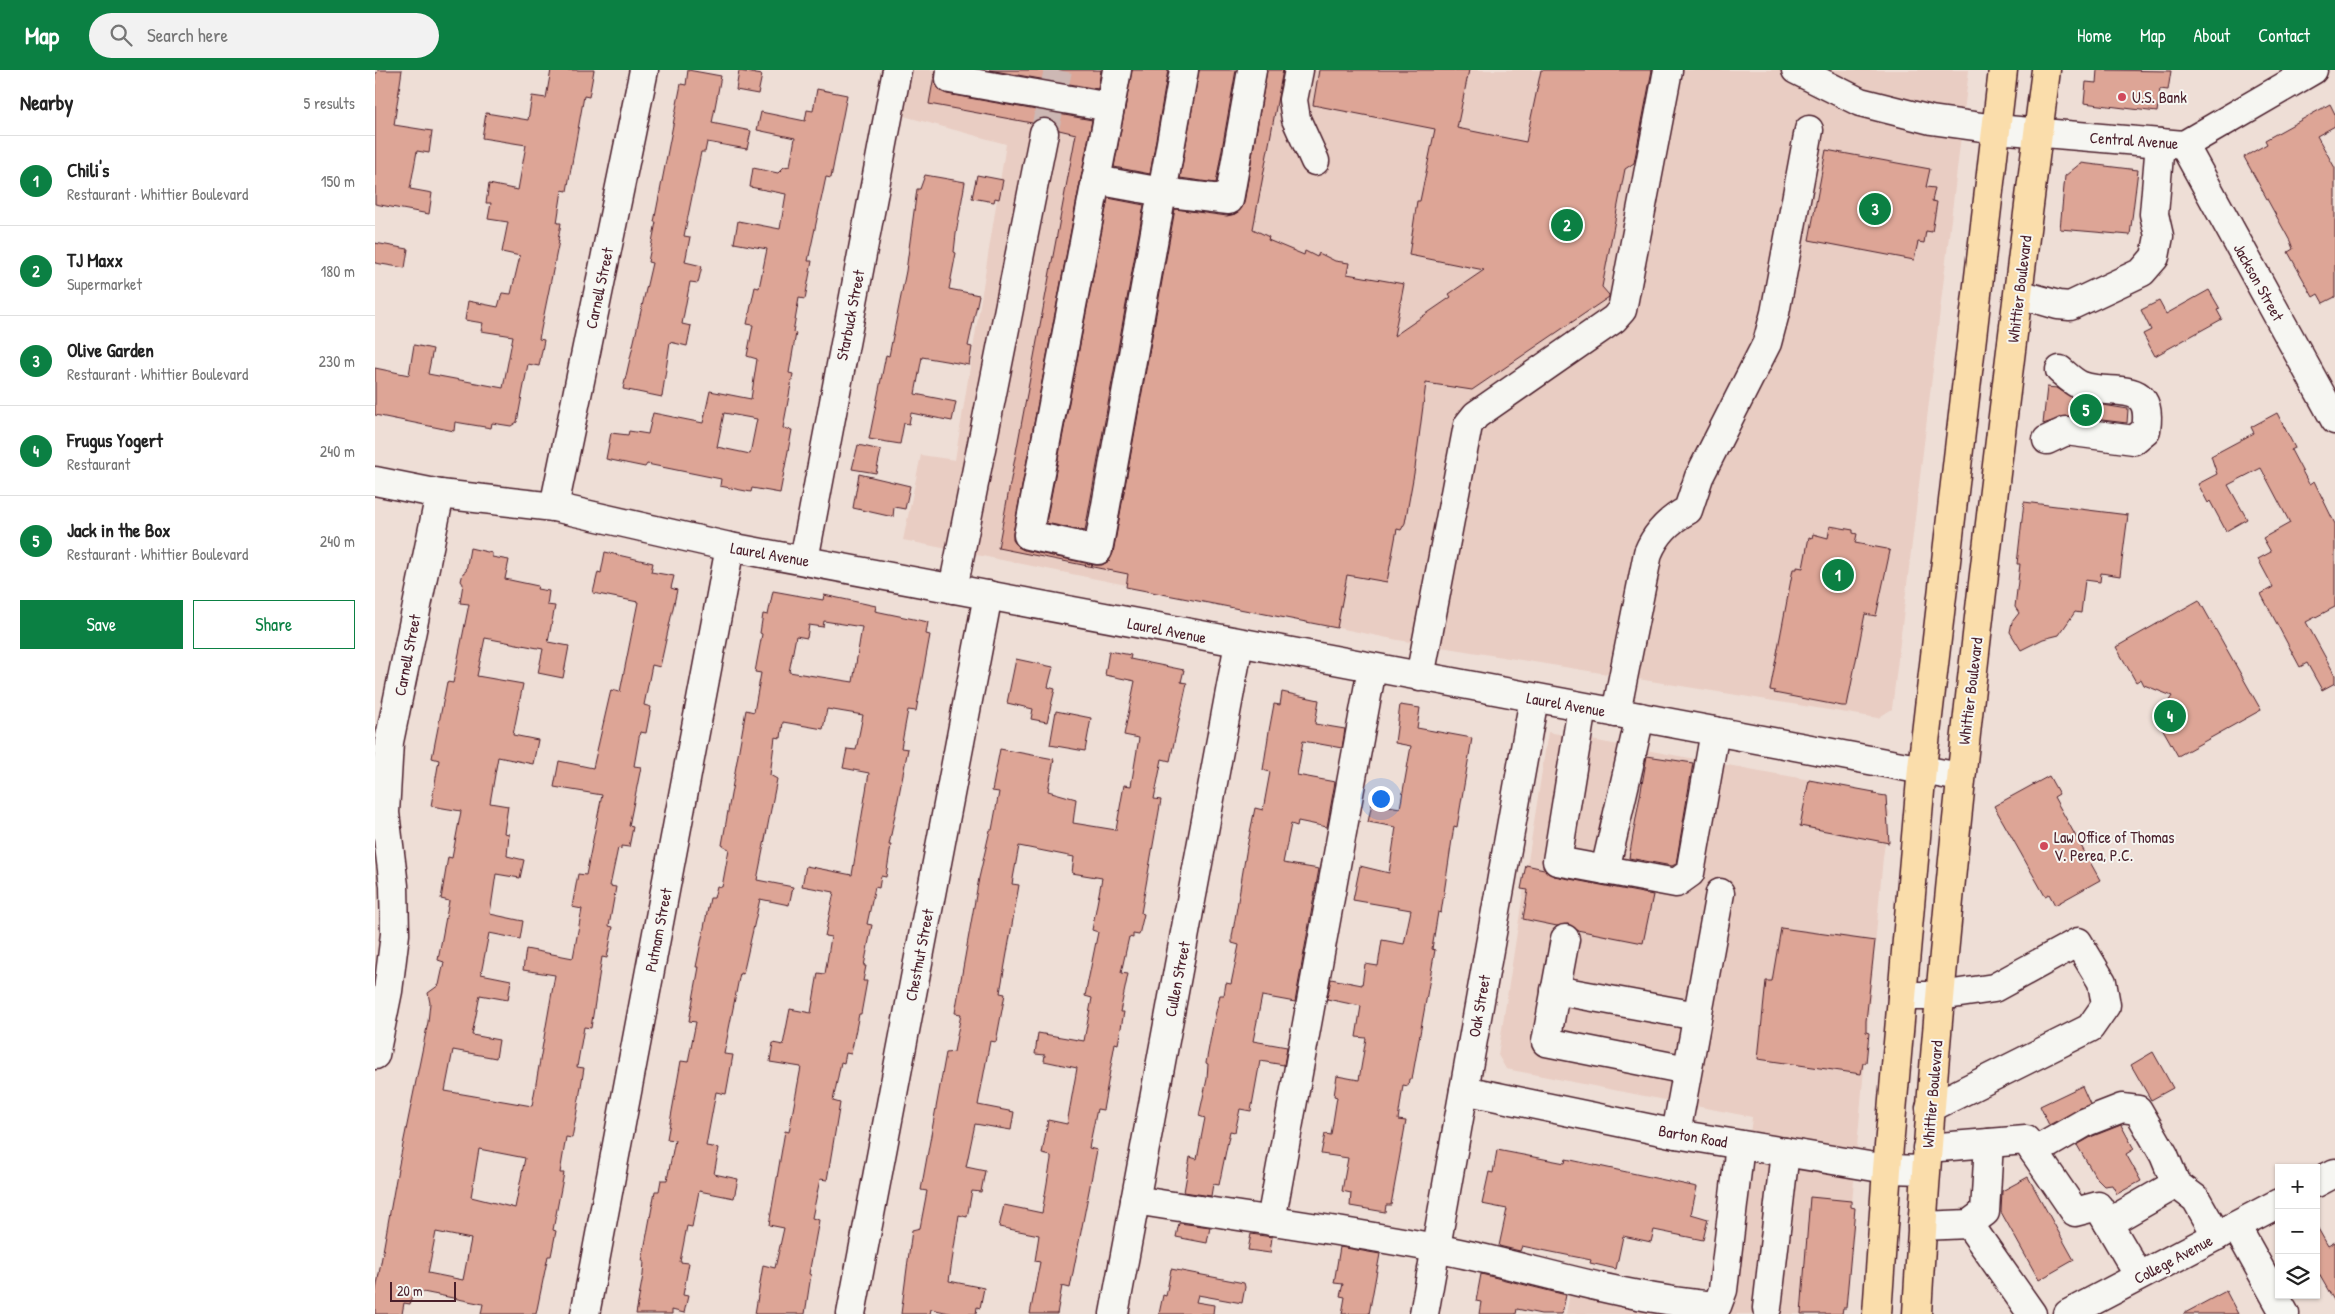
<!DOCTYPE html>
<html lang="en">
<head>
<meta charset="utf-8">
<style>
	:root { --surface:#fff; --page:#f2f2f2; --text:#222; --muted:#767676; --line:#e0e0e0; --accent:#0b8043 }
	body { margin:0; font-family:"Patrick Hand",sans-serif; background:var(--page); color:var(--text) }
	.controls { position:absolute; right:15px; bottom:15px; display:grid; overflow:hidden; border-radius:0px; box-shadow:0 1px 4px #0004 }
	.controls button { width:45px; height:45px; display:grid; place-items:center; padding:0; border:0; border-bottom:1px solid var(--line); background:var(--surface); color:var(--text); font:25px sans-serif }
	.scale { position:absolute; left:15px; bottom:12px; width:66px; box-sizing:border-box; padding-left:5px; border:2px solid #4a1f2b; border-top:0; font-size:14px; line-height:18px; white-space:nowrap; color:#4a1f2b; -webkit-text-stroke:4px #f6f6f2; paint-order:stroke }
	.you { position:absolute; left:1005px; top:728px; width:18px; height:18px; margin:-12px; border:4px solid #fff; border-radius:50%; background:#1a73e8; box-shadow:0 0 0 8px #1a73e833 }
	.badge { display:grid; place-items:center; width:32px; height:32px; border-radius:50%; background:var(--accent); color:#fff; font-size:16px; font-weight:700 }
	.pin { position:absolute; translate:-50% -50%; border:2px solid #fff; box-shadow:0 1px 5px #0006 }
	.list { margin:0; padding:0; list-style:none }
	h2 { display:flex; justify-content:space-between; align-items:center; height:65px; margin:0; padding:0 20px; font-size:21px }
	h2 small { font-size:16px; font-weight:400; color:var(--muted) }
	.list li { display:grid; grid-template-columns:32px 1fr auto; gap:15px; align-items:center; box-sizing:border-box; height:90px; padding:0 20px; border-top:1px solid var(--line) }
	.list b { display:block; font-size:19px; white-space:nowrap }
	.list p { margin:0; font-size:16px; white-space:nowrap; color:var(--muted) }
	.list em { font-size:16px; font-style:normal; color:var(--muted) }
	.actions { display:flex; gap:10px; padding:15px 20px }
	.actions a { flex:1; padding:11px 0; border:1px solid var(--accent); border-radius:0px; text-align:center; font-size:18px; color:var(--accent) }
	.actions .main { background:var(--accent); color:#fff }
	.icon { flex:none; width:28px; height:28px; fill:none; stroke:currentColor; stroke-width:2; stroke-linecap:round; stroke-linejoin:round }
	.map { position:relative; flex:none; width:1960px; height:1244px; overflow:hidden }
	header { display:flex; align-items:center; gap:30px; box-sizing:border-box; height:70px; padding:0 25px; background:var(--accent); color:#fff }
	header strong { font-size:24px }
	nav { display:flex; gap:28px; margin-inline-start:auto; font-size:18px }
	.search { width:350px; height:45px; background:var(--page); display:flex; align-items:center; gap:12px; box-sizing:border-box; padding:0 18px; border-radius:28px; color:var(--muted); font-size:19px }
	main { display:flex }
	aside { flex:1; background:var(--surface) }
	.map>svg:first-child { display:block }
</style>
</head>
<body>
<header>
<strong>Map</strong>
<div class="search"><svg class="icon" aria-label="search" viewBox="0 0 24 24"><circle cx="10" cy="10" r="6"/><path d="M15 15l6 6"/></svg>Search here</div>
<nav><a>Home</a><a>Map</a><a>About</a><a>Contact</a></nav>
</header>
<main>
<aside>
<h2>Nearby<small>5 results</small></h2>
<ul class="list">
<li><span class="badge">1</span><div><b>Chili's</b><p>Restaurant · Whittier Boulevard</p></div><em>150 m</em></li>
<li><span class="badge">2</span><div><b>TJ Maxx</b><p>Supermarket</p></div><em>180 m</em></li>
<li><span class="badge">3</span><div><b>Olive Garden</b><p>Restaurant · Whittier Boulevard</p></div><em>230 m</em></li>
<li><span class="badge">4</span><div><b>Frugus Yogert</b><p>Restaurant</p></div><em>240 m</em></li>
<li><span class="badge">5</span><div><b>Jack in the Box</b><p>Restaurant · Whittier Boulevard</p></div><em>240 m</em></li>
</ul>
<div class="actions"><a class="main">Save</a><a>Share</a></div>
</aside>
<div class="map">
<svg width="1960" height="1244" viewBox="0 0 1960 1244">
	<rect width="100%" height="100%" fill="#eeded6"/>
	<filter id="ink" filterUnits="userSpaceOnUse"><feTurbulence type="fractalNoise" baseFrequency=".02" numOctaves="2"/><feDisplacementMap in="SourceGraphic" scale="10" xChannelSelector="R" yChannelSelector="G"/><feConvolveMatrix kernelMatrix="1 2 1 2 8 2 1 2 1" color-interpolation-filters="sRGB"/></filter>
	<g filter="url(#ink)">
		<!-- built -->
		<g fill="#e9cdc3">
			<polygon points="511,0 1594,0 1517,639 1503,648 1023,570 528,470 546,385 580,390 631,74 503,39"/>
			<polygon points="1173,662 1500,722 1515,742 1508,787 1467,1244 1354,1244 1377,1047 1131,999 1123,985"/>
			<polygon points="1196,1218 1324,1244 1191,1244"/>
		</g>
		<!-- building -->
		<g fill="#dda596" stroke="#4a1f2b" fill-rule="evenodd">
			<polygon points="3,0 27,0 19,55 57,61 54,83 42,81 35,119 57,123 54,144 0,134 0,3 2,3"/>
			<polygon points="176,0 219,0 214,27 209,26 192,121 187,120 182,153 186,153 183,170 184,171 164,269 169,270 164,296 153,294 142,352 136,356 117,353 116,358 80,352 79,361 0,345 0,298 34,305 39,275 58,279 53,304 128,318 138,266 106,261 108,253 90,250 93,231 123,237 127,223 136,224 145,186 127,182 133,152 113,149 116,133 111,133 114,114 143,120 151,75 107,68 111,43 153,50 157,26 171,28"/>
			<polygon points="313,0 346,6 337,53 376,61 372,79 332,72 330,82 326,82 309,166 315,167 310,192 327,196 323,213 315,212 307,254 316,256 312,276 295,272 287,327 248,319 277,193 273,192 281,152 279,152 306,14 311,15"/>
			<polygon points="560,0 561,15 566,21 572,24 717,50 638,463 638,470 643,477 649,480 720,495 727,495 734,491 738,483 800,139 852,146 860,144 866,139 869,133 892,0 908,0 878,159 894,167 893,170 929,185 930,181 942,187 944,183 960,191 974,193 972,204 1029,214 1019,266 1076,227 1074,224 1109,200 1034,185 1042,131 1045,131 1060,59 938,35 944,0 1094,0 1082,58 1151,72 1166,0 1277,0 1259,93 1250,99 1227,217 1234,225 1234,227 1097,320 1051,313 1040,398 1030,453 1026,460 1022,459 1012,512 972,505 962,558 751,517 753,504 623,478 701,64 684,60 680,52 673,48 664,48 657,53 554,34"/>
			<polygon points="614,0 726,0 723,19"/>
			<polygon points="757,0 793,0 775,104 739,97"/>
			<polygon points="824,0 861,0 841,113 805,108"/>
			<polygon points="1722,0 1796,1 1793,20 1785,19 1782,42 1709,33 1711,12 1721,13"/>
			<polygon points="364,1 387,5 383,24 361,20"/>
			<path d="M442 19 472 25 456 108 451 107 433 191H437L430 229 424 228 418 262 421 263 414 303 418 304 408 358 417 360 405 423 377 418 376 422 345 416 346 409 272 394 270 397 231 389 236 363 253 365 254 361 273 364 278 343 328 353 335 321 376 329 382 289 372 286 378 255 372 254 380 217 384 218 392 179 359 173 363 151 405 159 411 124 375 117 378 98 403 103 409 97 415 96 420 68 382 60 386 42 430 51 432 40 438 41ZM349 343 382 349 375 384 342 377Z"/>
			<polygon points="1955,34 1960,44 1960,56 1942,66 1960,98 1960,227 1948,233 1943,224 1938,227 1913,182 1918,179 1915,171 1869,87 1892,74 1890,70"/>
			<polygon points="1451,80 1555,99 1551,117 1560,118 1557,131 1562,132 1557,162 1551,161 1549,173 1543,172 1539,190 1434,170"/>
			<polygon points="1706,93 1763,100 1755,165 1685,159 1690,106"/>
			<polygon points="550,105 590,112 581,164 579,182 581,183 574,219 604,225 593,276 597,277 594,295 547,287 540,324 581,332 577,351 536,343 534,354 529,353 525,374 494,369 511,285 514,286 531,201 542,119 545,119"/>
			<polygon points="602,105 628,110 624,129 620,128 619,132 597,128"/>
			<polygon points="733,128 769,135 710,461 671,453"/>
			<polygon points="0,173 33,179 30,198 0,193"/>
			<polygon points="1834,220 1845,239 1842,240 1847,249 1780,286 1768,264 1776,260 1766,240 1784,231 1791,244"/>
			<polygon points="1672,317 1682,318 1703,331 1753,339 1752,353 1693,346 1668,354"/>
			<polygon points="1902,343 1920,378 1916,380 1934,414 1939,411 1960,454 1960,537 1931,552 1960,605 1960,613 1947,620 1932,593 1925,597 1886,524 1898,517 1883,489 1896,482 1888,468 1915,453 1886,398 1853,415 1872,449 1851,461 1835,431 1833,433 1823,414 1842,404 1836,386 1879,363 1876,357"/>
			<polygon points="483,375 506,380 501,403 477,399"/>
			<polygon points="484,404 535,416 530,439 519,437 518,447 478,438"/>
			<polygon points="1649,432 1753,445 1745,506 1726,503 1725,512 1710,510 1706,543 1700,542 1684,565 1668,569 1646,580 1635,562 1637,552 1644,543 1640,537 1645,494 1642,494"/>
			<polygon points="1455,456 1478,460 1478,463 1482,464 1480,473 1512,479 1515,481 1501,546 1490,544 1472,636 1467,636 1399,623 1400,621 1395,620 1418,499 1422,499 1422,497 1428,498 1434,467 1437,468 1438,464 1453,468"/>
			<path d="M95 478 117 483V487L134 490 130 509 163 516 162 519 174 521 172 535 180 536 173 572 194 576 188 608 163 603 168 579 110 568 102 606 148 614 138 665 163 670 158 694 123 687 115 733 133 736 129 763 134 764 132 786 149 790 145 808 121 804 115 844 148 851 145 869 114 863 106 904 136 910 133 930 105 925 97 965 124 970 121 988 78 980 70 1021 157 1036 180 905 148 900 151 879 198 888 207 839 197 837 203 804 211 805 227 725 179 717 184 691 218 698 236 620 245 622 263 532 218 523 223 502 226 503 230 482 278 493 276 502 299 506 296 518 302 520 285 597 277 595 269 635 276 637 271 663 265 662 259 696 266 697 254 756 258 757 254 777 246 776V779L243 778 235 816 241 817 234 856 238 857 232 888 227 887 216 958 209 957 202 997 209 998 202 1041 197 1068 191 1067 185 1103H189L178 1160 181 1161 176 1186H173L161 1244H106L108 1234 38 1220 35 1234 29 1233 27 1244H0V1226L21 1109 53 952 55 933 53 923 64 915 69 892 63 890 74 831 66 829 73 787 77 788 86 741 56 736 64 690 57 688 72 612 78 613 94 534 85 533 88 514 86 511 88 503 91 501ZM104 1079 150 1088 140 1138 96 1127ZM61 1162 96 1169 88 1210 53 1203Z"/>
			<path d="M398 521 448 530 449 525 501 536 500 541 553 552 551 564 555 565 541 641 533 640 526 678 533 679 514 775H516L511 807 506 806 504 818 500 817 492 854 497 855 489 896H491L488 911H492L486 944H484L476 984 471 983 469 993 466 992 458 1031 465 1033 452 1110 445 1109 437 1148 444 1150 434 1204 436 1205 430 1244H380L388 1195 400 1198 409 1158 394 1155 410 1061 414 1062 426 997 395 992 398 973 408 975 415 939 436 943 443 903 450 904 456 867 450 866 459 822 427 816 431 796 477 805 494 703 468 698 472 679 481 680 488 645 452 639 448 659 408 652 406 668 400 667 395 705 402 709 382 810 418 817 414 835 385 829 368 904 365 903 349 984 358 985 351 1024 341 1022 331 1076 344 1078 339 1104 363 1109 359 1128 324 1121 317 1157 312 1156 305 1192 314 1193 308 1225 313 1226 309 1243 297 1240V1244H261L268 1205 269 1191H267L280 1121H284L286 1110H292L300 1070 292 1069 306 991 313 992 321 952 314 951 324 897H321L335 828H339L342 816 347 817 354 779 347 775 371 640 379 642 386 603 380 602 387 564 385 563 388 544 393 545ZM449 551 487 557 478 612 414 602 421 566 432 568 434 555 448 557Z"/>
			<polygon points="1824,530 1886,640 1803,686 1782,649 1797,626 1769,615 1766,609 1761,612 1741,577"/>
			<polygon points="734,581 756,585 755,589 809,600 806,612 812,613 795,691 787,689 779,729 786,730 766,843 769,844 764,865 758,864 758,868 754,867 746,903 753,904 745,942 749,942 743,974 740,973 728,1040 722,1039 714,1078 722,1080 695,1218 687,1216 682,1244 655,1244 665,1192 660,1191 664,1165 624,1157 629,1135 667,1143 676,1089 676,1086 667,1084 673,1050 692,1054 702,998 669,991 670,985 660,984 663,963 709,971 717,928 710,926 723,862 717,860 727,808 697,803 699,787 644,776 637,814 644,815 625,923 630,924 621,972 615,971 603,1035 639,1042 636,1060 600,1054 591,1097 610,1101 606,1122 597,1121 592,1147 584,1145 574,1211 609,1218 605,1238 602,1237 601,1244 579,1244 556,1239 555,1244 526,1244 537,1160 545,1158 552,1121 546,1120 571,983 579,982 586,944 580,943 604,808 615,760 617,760 624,722 617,721 625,679 679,689 673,721 701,729 698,753 741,760 749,715 756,716 764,668 749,665 760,611 730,605"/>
			<polygon points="641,589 678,597 673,617 680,619 672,652 656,649 658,639 632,633"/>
			<polygon points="907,622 944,630 940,654 970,659 967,678 928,671 922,705 960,712 952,757 923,751 922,756 916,754 908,793 944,799 920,932 887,926 878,971 912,977 909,995 885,991 876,1041 865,1039 860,1062 855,1061 844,1115 838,1114 836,1126 809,1122 815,1087 822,1089 830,1048 824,1046 832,1009 833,994 831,993 839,950 845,925 849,925 851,913 856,914 864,875 857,873 857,867 872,777 880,738 888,740 895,702 888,700 894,661 899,634 905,635"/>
			<polygon points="1025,635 1045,638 1042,658 1097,668 1082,757 1079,756 1066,843 1063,842 1057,879 1060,880 1037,1009 1034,1009 1033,1016 1028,1015 1023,1050 1031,1051 1016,1135 1011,1135 1010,1142 975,1136 976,1123 967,1121 973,1088 946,1084 950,1064 956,1065 962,1027 959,1026 962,1006 984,1010 991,968 981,967 986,936 952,929 956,909 987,915 990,894 1003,896 1007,870 1029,874 1036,840 978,830 985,796 1014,803 1021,757 993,752 997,733 1025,738 1036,676 1020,673"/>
			<polygon points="681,641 716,648 710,681 675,675"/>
			<polygon points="1272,686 1318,693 1301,794 1297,796 1254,788"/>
			<polygon points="1674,706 1684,724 1679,727 1725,810 1680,835 1674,824 1670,826 1619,736"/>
			<polygon points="1434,710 1499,722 1498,724 1511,726 1514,773 1425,756"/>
			<polygon points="1151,795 1169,799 1179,806 1278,825 1268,873 1202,860 1193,854 1182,856 1148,849 1153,820 1146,819"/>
			<polygon points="1406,858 1500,871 1491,951 1491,962 1494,963 1491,993 1488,993 1486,1004 1383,989 1391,911 1397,911"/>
			<polygon points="1778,982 1798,1018 1776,1030 1756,995"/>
			<polygon points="1707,1016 1715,1034 1674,1055 1665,1036"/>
			<polygon points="1746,1055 1759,1079 1751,1084 1766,1111 1742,1124 1737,1115 1729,1116 1721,1108 1702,1075 1718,1066"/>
			<polygon points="1122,1080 1190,1093 1191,1089 1322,1117 1316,1144 1333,1149 1328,1170 1279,1160 1276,1172 1248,1166 1241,1199 1215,1193 1216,1190 1147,1176 1145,1181 1124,1176 1132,1139 1107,1134 1114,1102 1118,1103"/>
			<polygon points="1653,1107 1699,1190 1664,1210 1626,1142 1627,1121"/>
			<polygon points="1435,1127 1476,1131 1476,1137 1480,1138 1471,1238 1468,1238 1467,1244 1426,1244"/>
			<polygon points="804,1153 835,1157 832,1173 801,1167"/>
			<polygon points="1941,1155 1953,1176 1960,1172 1960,1232 1941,1199"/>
			<polygon points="876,1164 897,1167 895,1183 873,1180"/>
			<polygon points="965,1177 1005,1184 994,1244 967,1244 970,1227 965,1226 968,1214 959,1213"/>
			<polygon points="796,1199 869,1213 870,1217 867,1233 823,1225 821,1232 839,1235 838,1244 784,1244 788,1225 791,1226"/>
			<polygon points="1106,1204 1191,1225 1187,1244 1166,1244 1142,1239 1141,1244 1104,1244 1106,1232 1101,1231"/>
			<polygon points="1851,1221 1863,1244 1808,1244"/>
		</g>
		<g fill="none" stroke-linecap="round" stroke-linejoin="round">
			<!-- minor-tunnel -->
			<polyline stroke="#cdb8b4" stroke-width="28" stroke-dasharray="28 14" stroke-linecap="butt" points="669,63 683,0"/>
			<!-- minor casing -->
			<g stroke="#4a1f2b" stroke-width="31">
				<g id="minor">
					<polyline points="576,0 575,9 735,37 653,465 723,480 809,0"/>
					<polyline points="924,0 918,30 921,49 940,91"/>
					<polyline points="1421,0 1485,32 1556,50 1621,59 1809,75 1938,0"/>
					<polyline points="735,37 742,0"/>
					<polyline points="1809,75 1960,350"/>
					<polyline points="721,110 787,122 854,130 877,0"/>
					<polyline points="1644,224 1683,235 1695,236 1767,202 1780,187 1784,166 1779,144 1785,73"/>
					<path d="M1672 370 1691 361 1759 370 1771 360C1779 307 1739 327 1707 316 1699 313 1691 305 1685 300"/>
					<polyline points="0,411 65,424 179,437 355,477 1585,707"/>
					<polyline points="179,437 269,0"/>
					<polyline points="429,490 522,0"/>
					<polyline points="578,519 669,63"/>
					<polyline points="1045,607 1093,355 1101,345 1239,249 1247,240 1293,0"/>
					<polyline points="1207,637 1182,791 1301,813 1315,803 1340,661"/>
					<path d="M1241 643 1273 483C1281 463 1294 450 1313 440L1324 407 1392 273 1400 243 1434 60"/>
					<polyline points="1230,800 1265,647"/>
					<polyline points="1190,869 1171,972 1312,1000"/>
					<polyline points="1180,920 1322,946"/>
					<polyline points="1527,926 1565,926 1619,918 1703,872 1727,912 1731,935 1715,958 1555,1038"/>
					<polyline points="0,985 13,921 20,864 19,816 10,743 14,672 65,424"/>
					<polyline points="1089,1020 1301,1064 1512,1099 1550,1100"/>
					<polyline points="1301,1064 1345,823"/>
					<polyline points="1552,1078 1651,1070 1700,1142 1723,1136 1764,1206"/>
					<polyline points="1659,1082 1711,1052 1747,1038 1763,1040 1789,1085 1801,1114 1821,1129 1842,1166"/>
					<polyline points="1941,1113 1960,1103"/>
					<path d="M760 1130C860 1146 961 1159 1060 1178 1154 1196 1246 1229 1342 1236L1348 1220 1365 1075"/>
					<polyline points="896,1151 997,598"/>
					<polyline points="1733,1153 1801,1114"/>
					<polyline points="1594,1154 1657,1244"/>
					<polyline points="1547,1156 1594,1154 1610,1142 1614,1073"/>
					<polyline points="1861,1156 1910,1244"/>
					<polyline points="1392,1238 1410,1082"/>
					<polyline points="210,1244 355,477"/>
					<polyline points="476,1244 613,525"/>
					<polyline points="739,1244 864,573"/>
					<polyline points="1049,1244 1159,628"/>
					<polyline points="1693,1244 1904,1133"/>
				</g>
			</g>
			<!-- major casing -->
			<g stroke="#4a1f2b" stroke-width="31">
				<g id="major">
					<polyline points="1502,1244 1512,1099 1547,698 1628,0"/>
					<path d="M1542 1244C1565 828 1619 414 1671 0"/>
				</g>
			</g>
			<!-- minor -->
			<use href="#minor" stroke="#f6f6f2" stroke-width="28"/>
			<!-- major -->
			<use href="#major" stroke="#faddab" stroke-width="28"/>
		</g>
	</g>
	<!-- markers -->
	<g fill="#d1495b" stroke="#f6f6f2" stroke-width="2">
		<circle cx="1747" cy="27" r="5"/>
		<circle cx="1669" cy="776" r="5"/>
	</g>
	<g text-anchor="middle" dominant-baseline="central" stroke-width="4" stroke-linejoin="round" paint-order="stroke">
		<!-- poi labels -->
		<g font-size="16" fill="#4a1f2b" stroke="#f6f6f2" text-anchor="start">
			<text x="1757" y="27">U.S. Bank</text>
			<text x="1679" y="767">Law Office of Thomas<tspan x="1679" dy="18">V. Perea, P.C.</tspan></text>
		</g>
		<!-- street labels -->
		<g font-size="16" fill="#4a1f2b" stroke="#f6f6f2">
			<text transform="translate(1759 70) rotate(4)">Central Avenue</text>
			<text transform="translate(1884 212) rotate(61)">Jackson Street</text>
			<text transform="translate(224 218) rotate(-78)">Carnell Street</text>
			<text transform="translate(1644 219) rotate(-83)">Whittier Boulevard</text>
			<text transform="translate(475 245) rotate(-79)">Starbuck Street</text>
			<text transform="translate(395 484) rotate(10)">Laurel Avenue</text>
			<text transform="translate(792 560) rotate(11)">Laurel Avenue</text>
			<text transform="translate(32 585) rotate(-79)">Carnell Street</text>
			<text transform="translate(1595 621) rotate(-83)">Whittier Boulevard</text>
			<text transform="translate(1191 634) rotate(10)">Laurel Avenue</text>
			<text transform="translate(283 860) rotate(-79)">Putnam Street</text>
			<text transform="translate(544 885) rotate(-79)">Chestnut Street</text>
			<text transform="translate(802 909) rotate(-79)">Cullen Street</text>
			<text transform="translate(1104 936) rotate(-80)">Oak Street</text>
			<text transform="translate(1557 1024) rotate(-85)">Whittier Boulevard</text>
			<text transform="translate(1318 1066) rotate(10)">Barton Road</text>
			<text transform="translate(1798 1189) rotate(-28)">College Avenue</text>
		</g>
	</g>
</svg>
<div class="controls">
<button>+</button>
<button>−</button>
<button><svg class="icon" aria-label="layers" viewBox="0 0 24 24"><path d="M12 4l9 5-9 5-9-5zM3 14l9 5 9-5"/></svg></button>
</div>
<div class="scale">20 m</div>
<div class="you"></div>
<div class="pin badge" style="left:1463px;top:505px">1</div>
<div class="pin badge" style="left:1192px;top:155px">2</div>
<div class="pin badge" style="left:1500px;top:139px">3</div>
<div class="pin badge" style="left:1795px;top:646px">4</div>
<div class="pin badge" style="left:1711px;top:340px">5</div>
</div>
</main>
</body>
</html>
